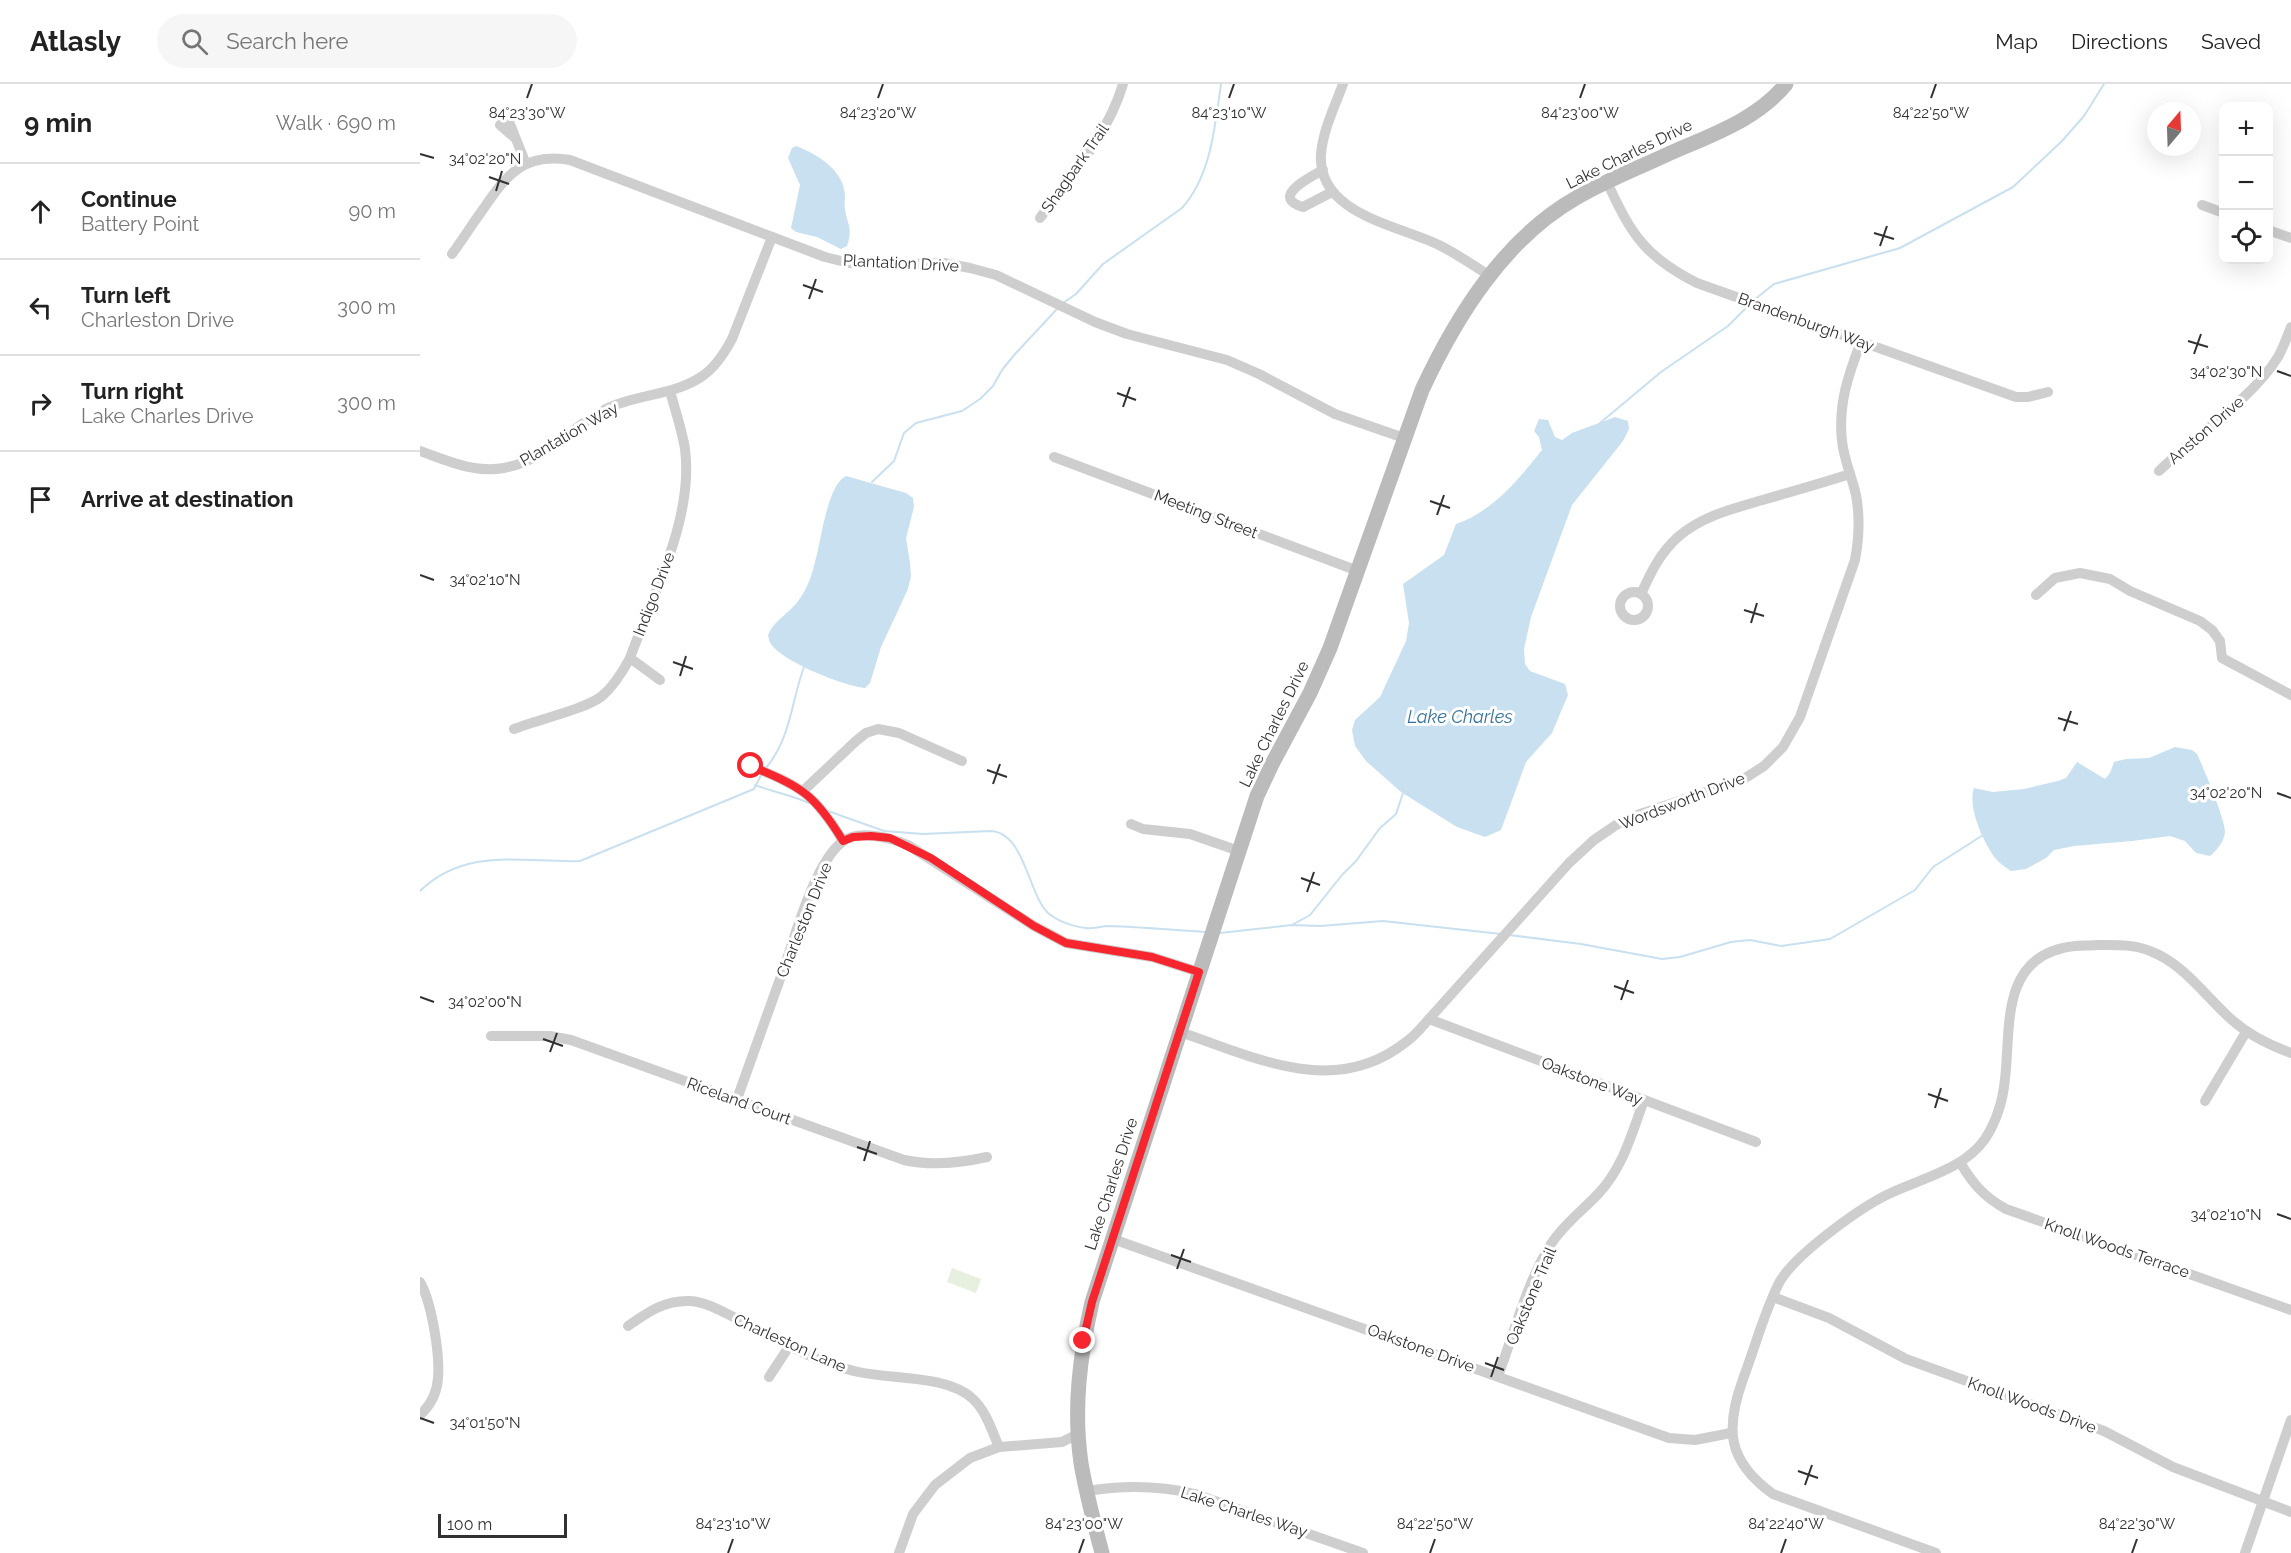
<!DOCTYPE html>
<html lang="en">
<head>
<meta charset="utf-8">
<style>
	:root { --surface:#fff; --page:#f6f6f6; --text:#222; --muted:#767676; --line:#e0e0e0 }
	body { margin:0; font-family:Raleway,sans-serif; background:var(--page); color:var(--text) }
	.controls { position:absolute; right:18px; top:18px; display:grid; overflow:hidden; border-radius:12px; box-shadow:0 6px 24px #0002 }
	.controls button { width:54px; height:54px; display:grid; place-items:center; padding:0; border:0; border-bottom:2px solid var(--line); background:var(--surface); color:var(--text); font:30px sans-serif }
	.compass { position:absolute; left:1727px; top:18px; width:54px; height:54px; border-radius:50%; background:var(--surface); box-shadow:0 6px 24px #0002; rotate:19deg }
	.scale { position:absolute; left:18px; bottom:15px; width:129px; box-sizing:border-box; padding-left:6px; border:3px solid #313131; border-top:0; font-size:16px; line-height:21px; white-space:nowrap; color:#313131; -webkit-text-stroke:4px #fff; paint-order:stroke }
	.stop { position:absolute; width:18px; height:18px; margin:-14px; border:4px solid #f7252e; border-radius:50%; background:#fff }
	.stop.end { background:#f7252e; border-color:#fff; box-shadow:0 2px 6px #0008 }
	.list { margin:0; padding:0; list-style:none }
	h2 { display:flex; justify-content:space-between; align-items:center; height:78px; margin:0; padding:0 24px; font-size:26px }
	h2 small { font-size:20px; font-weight:400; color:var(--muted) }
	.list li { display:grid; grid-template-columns:39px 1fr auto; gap:18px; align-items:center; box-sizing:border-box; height:96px; padding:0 24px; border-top:2px solid var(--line) }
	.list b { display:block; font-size:22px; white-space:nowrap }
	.list p { margin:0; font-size:20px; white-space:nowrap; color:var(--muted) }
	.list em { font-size:20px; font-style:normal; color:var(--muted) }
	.icon { flex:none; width:33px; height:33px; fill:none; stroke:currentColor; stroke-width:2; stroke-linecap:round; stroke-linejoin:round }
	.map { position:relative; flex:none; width:1871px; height:1469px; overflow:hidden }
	header { display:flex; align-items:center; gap:36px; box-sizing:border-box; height:84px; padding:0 30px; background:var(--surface); border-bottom:2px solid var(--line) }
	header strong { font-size:28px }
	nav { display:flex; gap:33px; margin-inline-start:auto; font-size:21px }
	.search { width:420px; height:54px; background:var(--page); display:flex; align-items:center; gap:15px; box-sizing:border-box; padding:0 21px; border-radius:33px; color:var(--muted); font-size:22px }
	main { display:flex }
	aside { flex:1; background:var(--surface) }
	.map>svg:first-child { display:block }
</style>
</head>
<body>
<header>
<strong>Atlasly</strong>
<div class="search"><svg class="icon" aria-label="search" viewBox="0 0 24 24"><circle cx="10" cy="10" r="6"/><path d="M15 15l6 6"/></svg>Search here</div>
<nav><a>Map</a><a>Directions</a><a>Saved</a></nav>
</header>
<main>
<aside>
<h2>9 min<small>Walk · 690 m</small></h2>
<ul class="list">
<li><svg class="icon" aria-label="ahead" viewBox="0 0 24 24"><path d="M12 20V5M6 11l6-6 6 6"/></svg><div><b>Continue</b><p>Battery Point</p></div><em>90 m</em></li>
<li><svg class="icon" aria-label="left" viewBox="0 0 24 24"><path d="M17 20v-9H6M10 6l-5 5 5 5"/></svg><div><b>Turn left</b><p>Charleston Drive</p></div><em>300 m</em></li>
<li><svg class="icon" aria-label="right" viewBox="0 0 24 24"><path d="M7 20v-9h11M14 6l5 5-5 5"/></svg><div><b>Turn right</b><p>Lake Charles Drive</p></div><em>300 m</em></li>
<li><svg class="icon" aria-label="arrive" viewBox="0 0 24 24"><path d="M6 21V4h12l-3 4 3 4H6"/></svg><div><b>Arrive at destination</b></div></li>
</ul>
</aside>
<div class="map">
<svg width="1871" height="1469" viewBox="0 0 1871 1469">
	<rect width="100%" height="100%" fill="#fff"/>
	<!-- green -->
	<polygon fill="#e7efde" points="532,1184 561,1195 556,1209 527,1198"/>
	<!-- water -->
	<g fill="#c9e0f0">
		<path d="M376 62C397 70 424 86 425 112 425 117 424 121 425 126 428 142 433 145 427 162L421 165 397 153 376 148 371 144 380 101 368 74 372 64Z"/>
		<path d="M1195 333 1208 337 1209 345 1203 357 1152 421 1111 533 1104 565 1105 580 1110 587 1145 600 1148 611 1132 649 1106 678 1081 746 1065 753 1037 743 981 708 946 677 935 662 932 646 935 636 960 613 986 557 989 539 983 500 1024 471 1036 440C1072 428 1099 395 1122 366L1119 353 1114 347 1119 335 1128 336 1135 353 1142 356 1152 349Z"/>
		<path d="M426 392 486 409 493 414 494 423 486 454 490 479 491 492 488 505 461 563 450 599 445 604C424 602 363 578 351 560 349 558 349 554 348 551 353 539 363 533 372 524 385 511 391 495 395 478 401 458 407 401 426 392Z"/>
		<path d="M1755 663 1772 666 1777 670C1783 683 1805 735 1805 748 1804 758 1797 766 1790 772L1776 769 1765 757 1750 752 1712 757 1654 762 1634 766 1626 774 1606 785 1591 787C1586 783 1580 780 1576 775 1564 760 1547 723 1554 704L1573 708 1604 705 1638 697 1646 694 1657 678 1685 695 1690 689 1694 678 1706 675 1729 674Z"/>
	</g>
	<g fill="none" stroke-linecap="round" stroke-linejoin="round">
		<!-- stream -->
		<g stroke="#c9e0f0" stroke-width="2">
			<polyline points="1334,216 1354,200 1480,164 1593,103 1642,57 1664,32 1684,0"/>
			<path d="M643 219 656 210 683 180 762 124C791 92 795 42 801 0"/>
			<polyline points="1180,339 1241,288 1308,242 1328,222"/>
			<polyline points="452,398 474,377 484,349 496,339 542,327 560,315 573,302 582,286 595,270 637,225"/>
			<path d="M345 685C371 655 371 618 384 583"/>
			<path d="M335 701C353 708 371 711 389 719"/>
			<path d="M408 727 464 747 503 750 570 747C605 748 608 810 628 829 637 837 654 843 666 844 673 845 681 842 689 842 721 843 753 846 785 848"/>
			<path d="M0 807C47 762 103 779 160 777L334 705 342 689"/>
			<polyline points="872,841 890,831 922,791 936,777 960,744 976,730 983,709"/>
			<polyline points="800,849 872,841 900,842 963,837 1081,850"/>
			<polyline points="1089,851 1161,860 1242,875 1260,873 1311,858 1330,856 1361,862 1410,855 1495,806 1513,783 1563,751"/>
		</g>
		<!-- street -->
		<g stroke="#cecece" stroke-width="10">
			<path d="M923 0C915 22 903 46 901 70 897 130 978 141 1019 161 1037 170 1053 181 1070 192"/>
			<polyline points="88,35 106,80"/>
			<polyline points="80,41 94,53"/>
			<path d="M903 86C891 93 849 113 883 123L912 108"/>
			<path d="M1187 98C1211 150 1225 173 1277 199L1596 313H1608L1628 308"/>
			<polyline points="1782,121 1804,129"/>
			<path d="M620 134C651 92 688 51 703 0"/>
			<polyline points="1848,146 1871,154"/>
			<path d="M32 170C43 155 53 139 64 124 87 90 105 68 150 76L405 173 429 179 455 181 524 179 550 184 576 191 675 238 707 250 807 276 839 290 915 330 984 354"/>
			<path d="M0 367C28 377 53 389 84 384 124 377 151 343 186 325 216 310 252 312 281 293 295 284 304 270 312 255L352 153"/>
			<polyline points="634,373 938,487"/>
			<path d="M1739 387C1775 352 1833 314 1858 273 1863 264 1867 253 1871 243"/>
			<circle cx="1214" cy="522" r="14"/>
			<path d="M1221 510C1231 488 1240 469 1258 453 1283 431 1316 424 1346 415 1374 407 1402 399 1430 390"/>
			<polyline points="1616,511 1635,494 1660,489 1690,495 1710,507 1780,537 1792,546 1800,557 1802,574 1871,611"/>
			<polyline points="210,574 240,596"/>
			<path d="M94 645C116 636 166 625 182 612 194 602 203 587 210 574 233 510 274 434 265 365 262 346 255 326 250 307"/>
			<path d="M331 682C381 703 394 709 423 757"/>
			<polyline points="383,707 436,657 446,649 458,645 479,649 542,677"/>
			<polyline points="711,740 723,745 770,750 819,767"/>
			<polyline points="1009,935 1336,1058"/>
			<path d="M760 948C835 973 914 1015 986 958 995 952 1002 943 1009 935L1149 779 1174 756 1196 741 1220 730 1322 696 1344 682 1363 663 1380 633 1435 476C1439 455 1440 433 1436 411 1432 393 1424 376 1422 357 1418 321 1428 291 1441 258"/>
			<path d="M71 952H130L151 956 484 1076C511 1082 540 1079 567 1073"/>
			<path d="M317 1015C333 971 349 926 365 881 376 849 395 779 422 758 438 745 471 754 488 761L614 842 646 859 732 873 779 888"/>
			<polyline points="1785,1017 1826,948"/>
			<path d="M1540 1078C1552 1099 1564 1113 1586 1125L1871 1226"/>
			<polyline points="693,1155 1249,1354 1275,1356 1311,1349"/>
			<path d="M0 1198C12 1219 20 1271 18 1294 17 1309 11 1321 0 1331"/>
			<polyline points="1353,1213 1409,1234 1486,1275 1684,1347 1753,1383 1871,1428"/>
			<path d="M208 1242C228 1228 245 1216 270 1217 288 1218 305 1229 321 1237 357 1255 394 1278 434 1287 468 1296 527 1290 553 1315 566 1327 572 1347 579 1363"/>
			<path d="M1078 1292C1094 1249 1107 1198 1131 1160 1144 1140 1162 1127 1178 1110 1203 1084 1212 1049 1224 1016"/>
			<polyline points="349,1293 370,1261"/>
			<path d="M667 1407C704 1401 738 1401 775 1410L943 1469"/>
			<polyline points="479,1469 493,1430 515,1401 550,1374 579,1363 642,1358 658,1350"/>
			<path d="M1516 1469 1353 1410C1307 1377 1305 1345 1323 1295 1335 1263 1344 1229 1359 1199 1374 1171 1443 1121 1473 1108 1504 1094 1545 1084 1565 1055 1576 1038 1583 1016 1585 995 1591 947 1580 878 1643 864 1654 861 1666 862 1677 861 1695 861 1713 860 1730 867 1763 879 1786 913 1812 936 1829 951 1849 961 1871 969"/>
			<polyline points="1825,1469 1871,1336"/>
		</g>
		<!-- secondary -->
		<path stroke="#bbb" stroke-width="15" d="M682 1469C674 1439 666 1409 661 1379 653 1324 660 1271 672 1218L837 712 852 680 890 609 910 564 1002 306C1036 233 1084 155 1156 114 1185 97 1216 85 1246 71 1288 52 1336 37 1366 0"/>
	</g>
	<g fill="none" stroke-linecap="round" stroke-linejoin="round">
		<!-- route -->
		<path stroke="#f7252e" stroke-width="8" d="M331 682C381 703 394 709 423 757L433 753 451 752 470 754 511 774 614 842 646 859 732 873 779 888 672 1218 663 1257"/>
	</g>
	<!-- ticks -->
	<path fill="none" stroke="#313131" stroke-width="2" d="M107 14 112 0M458 14 463 0M809 14 814 0M1160 14 1165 0M1511 14 1516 0M0 70 14 74M69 93 89 100M76 107 82 87M1454 149 1474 155M1460 162 1467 142M383 201 403 208M389 215 396 195M1768 257 1788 263M1774 270 1781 250M1857 287 1871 292M697 309 716 316M703 323 710 303M1010 417 1030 424M1017 431 1024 411M0 491 14 496M1324 526 1344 532M1331 539 1337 519M253 578 273 585M260 592 266 572M1638 634 1658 640M1644 647 1651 627M567 686 587 693M573 700 580 680M1857 709 1871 714M881 794 900 801M887 808 894 788M1194 902 1214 909M0 913 14 918M1201 916 1208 896M123 955 143 962M130 968 137 949M1508 1010 1528 1017M1515 1024 1521 1004M437 1063 457 1070M444 1077 450 1057M1857 1130 1871 1135M751 1171 771 1178M757 1185 764 1165M1065 1279 1084 1286M1071 1293 1078 1273M0 1334 14 1339M1378 1387 1398 1394M1385 1401 1392 1381M308 1469 313 1455M659 1469 664 1455M1010 1469 1015 1455M1361 1469 1366 1455M1712 1469 1717 1455"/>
	<g text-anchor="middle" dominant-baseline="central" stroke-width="6" stroke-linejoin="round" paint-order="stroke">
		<!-- street labels -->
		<g font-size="16" fill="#313131" stroke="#fff">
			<text transform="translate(1209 70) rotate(-26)">Lake Charles Drive</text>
			<text transform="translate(655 84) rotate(-55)">Shagbark Trail</text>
			<text transform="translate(481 179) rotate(3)">Plantation Drive</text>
			<text transform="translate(1386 238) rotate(20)">Brandenburgh Way</text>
			<text transform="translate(1786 346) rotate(-41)">Anston Drive</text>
			<text transform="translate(149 350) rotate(-30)">Plantation Way</text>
			<text transform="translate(786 430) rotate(21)">Meeting Street</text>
			<text transform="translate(234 510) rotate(-69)">Indigo Drive</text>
			<text transform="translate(854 640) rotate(-64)">Lake Charles Drive</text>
			<text transform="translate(1262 717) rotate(-21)">Wordsworth Drive</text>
			<text transform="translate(384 836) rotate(-68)">Charleston Drive</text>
			<text transform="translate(1172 997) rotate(21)">Oakstone Way</text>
			<text transform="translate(319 1017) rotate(20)">Riceland Court</text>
			<text transform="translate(691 1100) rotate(-72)">Lake Charles Drive</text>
			<text transform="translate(1697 1164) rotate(19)">Knoll Woods Terrace</text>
			<text transform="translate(1111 1212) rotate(-67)">Oakstone Trail</text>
			<text transform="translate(370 1259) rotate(24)">Charleston Lane</text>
			<text transform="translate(1001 1264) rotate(20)">Oakstone Drive</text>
			<text transform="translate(1612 1321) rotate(20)">Knoll Woods Drive</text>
			<text transform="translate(824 1428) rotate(18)">Lake Charles Way</text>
		</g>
		<!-- water labels -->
		<g font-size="18" font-style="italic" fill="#35729d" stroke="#fff">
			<text x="1040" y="632">Lake Charles</text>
		</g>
	</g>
	<g font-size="15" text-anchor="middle" fill="#313131" stroke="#fff" stroke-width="6" stroke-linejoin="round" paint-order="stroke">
		<text x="458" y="34">84°23'20"W</text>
		<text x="107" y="34">84°23'30"W</text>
		<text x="809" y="34">84°23'10"W</text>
		<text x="1160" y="34">84°23'00"W</text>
		<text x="1511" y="34">84°22'50"W</text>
		<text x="65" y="80">34°02'20"N</text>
		<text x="1806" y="293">34°02'30"N</text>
		<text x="65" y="501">34°02'10"N</text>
		<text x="1806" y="714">34°02'20"N</text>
		<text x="65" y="923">34°02'00"N</text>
		<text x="1806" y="1136">34°02'10"N</text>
		<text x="65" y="1344">34°01'50"N</text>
		<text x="313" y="1445">84°23'10"W</text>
		<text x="664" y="1445">84°23'00"W</text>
		<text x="1015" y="1445">84°22'50"W</text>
		<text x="1366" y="1445">84°22'40"W</text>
		<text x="1717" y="1445">84°22'30"W</text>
	</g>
</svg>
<div class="controls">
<button>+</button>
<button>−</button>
<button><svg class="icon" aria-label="locate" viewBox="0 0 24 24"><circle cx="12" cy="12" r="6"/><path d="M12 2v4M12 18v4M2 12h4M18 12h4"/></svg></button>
</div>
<svg class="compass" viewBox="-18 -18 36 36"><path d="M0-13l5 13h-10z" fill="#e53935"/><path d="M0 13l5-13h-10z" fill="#767676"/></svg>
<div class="scale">100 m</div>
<div class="stop" style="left:331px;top:682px"></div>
<div class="stop end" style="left:663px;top:1257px"></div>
</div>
</main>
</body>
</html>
